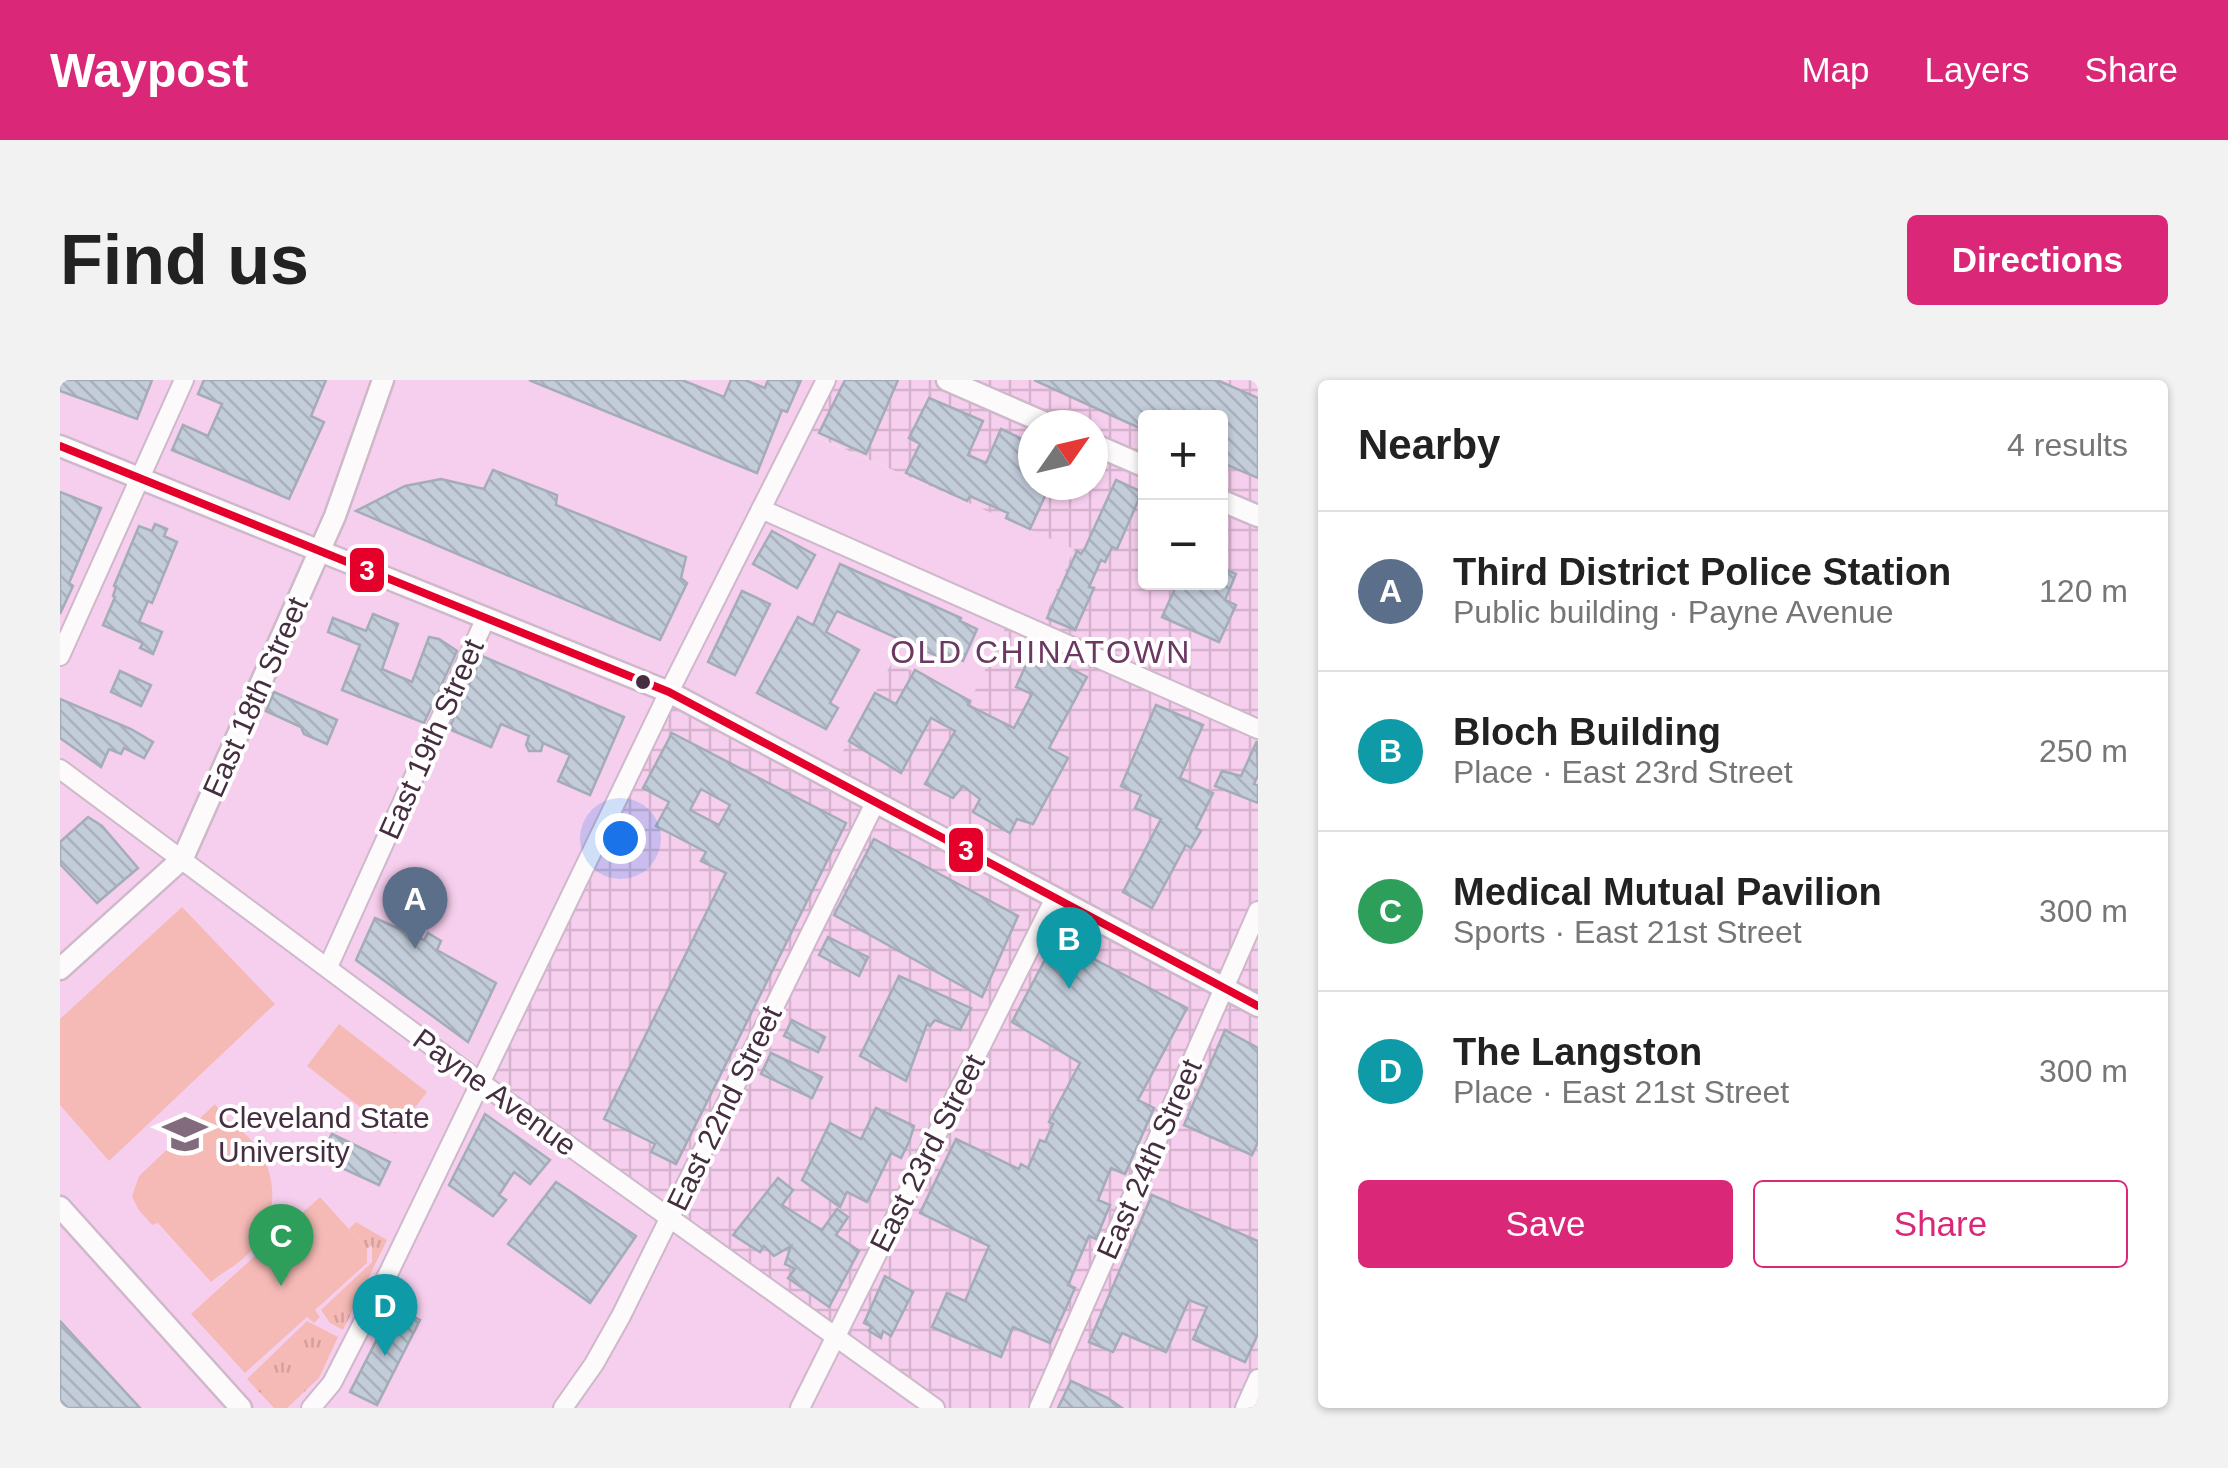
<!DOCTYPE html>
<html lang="en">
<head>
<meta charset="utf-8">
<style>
	:root { --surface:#fff; --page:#f2f2f2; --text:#222; --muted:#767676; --line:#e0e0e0; --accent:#db2777 }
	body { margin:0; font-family:Helvetica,sans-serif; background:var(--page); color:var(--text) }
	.controls { position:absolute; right:30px; top:30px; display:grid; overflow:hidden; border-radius:10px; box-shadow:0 2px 8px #0004 }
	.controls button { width:90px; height:90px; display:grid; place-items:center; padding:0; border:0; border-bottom:2px solid var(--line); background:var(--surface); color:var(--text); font:50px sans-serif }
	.compass { position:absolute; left:958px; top:30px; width:90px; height:90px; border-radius:50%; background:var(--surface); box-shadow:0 2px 8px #0004; rotate:56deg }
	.you { position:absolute; left:560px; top:458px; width:35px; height:35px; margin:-25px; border:8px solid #fff; border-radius:50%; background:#1a73e8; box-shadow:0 0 0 15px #1a73e833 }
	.badge { display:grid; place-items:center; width:65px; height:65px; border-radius:50%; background:var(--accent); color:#fff; font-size:32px; font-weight:700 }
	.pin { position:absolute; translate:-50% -82px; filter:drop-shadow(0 2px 5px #0008) }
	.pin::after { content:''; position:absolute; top:52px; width:35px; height:30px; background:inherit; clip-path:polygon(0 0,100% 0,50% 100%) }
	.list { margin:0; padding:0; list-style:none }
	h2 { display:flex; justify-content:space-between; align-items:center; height:130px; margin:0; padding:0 40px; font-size:42px }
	h2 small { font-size:32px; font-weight:400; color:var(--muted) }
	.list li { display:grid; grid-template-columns:65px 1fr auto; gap:30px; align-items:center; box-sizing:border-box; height:160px; padding:0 40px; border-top:2px solid var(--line) }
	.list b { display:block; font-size:38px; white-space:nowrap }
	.list p { margin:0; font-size:32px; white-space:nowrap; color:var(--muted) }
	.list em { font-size:32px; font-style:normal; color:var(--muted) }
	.actions { display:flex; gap:20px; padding:30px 40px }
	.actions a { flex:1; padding:22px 0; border:2px solid var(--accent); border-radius:10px; text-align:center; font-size:35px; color:var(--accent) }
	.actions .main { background:var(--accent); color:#fff }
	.map { position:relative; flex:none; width:1198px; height:1028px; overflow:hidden; border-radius:10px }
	header { display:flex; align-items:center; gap:60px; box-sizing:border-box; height:140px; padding:0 50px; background:var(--accent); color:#fff }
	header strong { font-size:48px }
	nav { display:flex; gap:55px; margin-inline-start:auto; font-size:35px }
	.intro { display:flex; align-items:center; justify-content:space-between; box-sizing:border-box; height:240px; padding:0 60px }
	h1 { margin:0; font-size:70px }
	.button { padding:25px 45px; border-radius:10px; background:var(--accent); color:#fff; font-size:35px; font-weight:700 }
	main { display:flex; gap:60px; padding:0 60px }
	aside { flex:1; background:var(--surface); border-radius:10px; box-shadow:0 2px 8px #0004 }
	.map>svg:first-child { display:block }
</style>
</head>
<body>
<header>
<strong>Waypost</strong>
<nav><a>Map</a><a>Layers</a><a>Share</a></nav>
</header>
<div class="intro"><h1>Find us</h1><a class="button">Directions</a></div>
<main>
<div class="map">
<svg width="1198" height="1028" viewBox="0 0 1198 1028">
	<defs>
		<pattern id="industrial-grid" width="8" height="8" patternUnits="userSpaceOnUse" patternTransform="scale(2.5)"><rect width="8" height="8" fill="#f7cfee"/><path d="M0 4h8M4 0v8" fill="none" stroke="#d5b2cd"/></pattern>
		<pattern id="grass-tufts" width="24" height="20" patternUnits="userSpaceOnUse" patternTransform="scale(2.5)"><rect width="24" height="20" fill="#f5bab6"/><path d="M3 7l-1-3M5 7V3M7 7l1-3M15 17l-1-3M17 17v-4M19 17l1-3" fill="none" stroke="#d3a09e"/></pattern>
		<pattern id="building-back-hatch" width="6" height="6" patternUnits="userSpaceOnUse" patternTransform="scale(2.5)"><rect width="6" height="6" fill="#c3cdda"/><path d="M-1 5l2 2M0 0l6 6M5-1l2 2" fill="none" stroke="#a9b0bc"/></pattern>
	</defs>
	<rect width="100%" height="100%" fill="#f2dced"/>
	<!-- built -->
	<polygon fill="#f7cfee" points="0,0 766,0 741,51 1015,169 979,252 914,323 833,281 875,1028 0,1028"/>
	<!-- industrial -->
	<path fill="url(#industrial-grid)" fill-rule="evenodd" d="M766 0H1198V1028H875L420 702 609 312 769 396 833 281 910 321 950 239 979 251 1014 169 741 50ZM1086 38H1160V202H1086ZM973 45H1033V105H973Z"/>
	<!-- grass -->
	<g fill="url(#grass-tufts)">
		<polygon points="296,842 327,860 283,950 270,943 261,930 312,882 312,865 307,869 289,849"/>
		<polygon points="247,941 278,957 259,998 227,1028 214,1028 187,999"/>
	</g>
	<!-- pitch -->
	<g fill="#f5bab6">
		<polygon points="122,527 215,624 49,781 0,725 0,639"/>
		<polygon points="279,644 367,712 335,754 247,686"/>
		<path d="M155 724C163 739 181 748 193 762 221 794 218 845 188 874 177 886 162 892 151 902L98 843 92 845 78 829 72 816 79 796Z"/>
		<polygon points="260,817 307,869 307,883 255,930 260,937 254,943 247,937 185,993 131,934"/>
	</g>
	<!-- building -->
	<g fill="url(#building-back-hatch)" stroke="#a4acb8" stroke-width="2.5" fill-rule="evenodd">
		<polygon points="0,0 92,0 77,39 0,11"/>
		<polygon points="144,0 266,0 251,36 264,42 229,119 112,70 123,45 148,56 162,24 138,14"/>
		<polygon points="469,0 622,0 664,17 671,0 685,0 705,8 708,0 741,0 727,32 722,30 697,93"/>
		<polygon points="785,0 838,0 806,74 759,53"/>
		<polygon points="974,0 1157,0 1198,18 1198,98 1160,82 1160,38 1086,38 1086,51"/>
		<polygon points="869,18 923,41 908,75 926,83 941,49 973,64 973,105 990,105 970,149 946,138 948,133 910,116 907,121 846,93 860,64 849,58"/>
		<polygon points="433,90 497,115 496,125 626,177 621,198 627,203 600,260 296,131 345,106 381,99 424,109"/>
		<polygon points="1056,100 1082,112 1057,169 1052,167 1045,182 1041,180 1029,207 1034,208 1015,250 987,238 1017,171 1021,174 1025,168"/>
		<polygon points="0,112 41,128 9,203 13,206 0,234"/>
		<polygon points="95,144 107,149 104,156 117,162 92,223 88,221 79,242 102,252 93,274 80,268 83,263 43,245 55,217 53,216 56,207 54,206 79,146 92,151"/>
		<polygon points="712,151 755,175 737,208 693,184"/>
		<polygon points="780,184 901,238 900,241 917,249 903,281 885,275 879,277 777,231 766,252 799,270 770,323 778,328 766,349 697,313 738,237 753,245"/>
		<polygon points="1160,187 1176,194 1165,220 1176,225 1159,262 1102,237 1118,202 1140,202 1150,207 1152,202 1160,202"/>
		<polygon points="682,211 710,224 675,295 648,282"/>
		<polygon points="313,234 338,244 322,289 352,302 369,257 379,259 397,271 364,343 282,310 300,265 268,252 273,238 306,251"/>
		<polygon points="973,269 1027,297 989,368 1008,378 973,444 957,439 950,453 913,432 920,419 903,406 893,418 865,404 895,351 871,338 841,393 789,361 815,313 836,324 855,290 910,321 908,325 954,348 972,314 956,307"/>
		<polygon points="422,276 564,337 530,415 498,401 510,375 483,363 481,371 469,371 466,365 469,356 441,344 431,367 389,349"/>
		<polygon points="60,291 91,305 81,326 51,312"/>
		<polygon points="214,312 277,340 267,364 244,354 241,347 206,331"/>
		<polygon points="0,319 71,349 93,362 84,378 64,368 61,374 49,369 41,387 0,358"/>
		<polygon points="1096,325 1143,345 1120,398 1153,413 1136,448 1141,451 1131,468 1126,465 1092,528 1063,512 1101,439 1075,428 1081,415 1061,406"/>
		<path d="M612 353 786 443 616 784 591 772 595 764 544 739 666 493 641 481 646 472 596 446 609 422 583 408ZM641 409 670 425 659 445 630 430Z"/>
		<polygon points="1197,361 1198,395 1194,404 1198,406 1198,423 1155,406 1162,391 1181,396"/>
		<polygon points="28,437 42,446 78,488 37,523 0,484 0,462"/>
		<polygon points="814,459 958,536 922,617 774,535"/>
		<polygon points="315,538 364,560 368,553 381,561 377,570 436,603 408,662 296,580"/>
		<polygon points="768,557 808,577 799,596 759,575"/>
		<polygon points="996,559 1127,628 1078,720 1094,728 1065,794 1051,788 1038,820 1050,825 1036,859 1029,856 1008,905 1015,908 990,963 953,947 941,977 872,947 887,913 905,921 929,866 860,833 896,759 959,789 961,784 968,788 980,760 985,762 993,744 989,742 1020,683 952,642"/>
		<polygon points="839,596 911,628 900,650 875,640 870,646 867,644 846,701 800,676"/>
		<polygon points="732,640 765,657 758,672 724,656"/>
		<polygon points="1165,650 1198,668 1198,762 1192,775 1124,745"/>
		<polygon points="711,673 762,697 752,718 701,694"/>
		<polygon points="816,728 854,746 849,762 841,778 831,773 807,822 787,812 780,827 742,800 770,743 801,759"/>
		<polygon points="425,734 490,780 470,804 454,792 439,815 446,820 433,836 389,805"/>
		<polygon points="272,754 330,782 319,805 260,778"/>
		<polygon points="718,798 733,810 722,825 762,850 777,829 788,837 776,855 799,871 769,927 728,898 735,889 725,884 731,866 714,876 704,866 700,872 673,855"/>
		<polygon points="496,802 576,856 530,923 448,864"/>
		<polygon points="1092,815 1198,861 1198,954 1185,982 1133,959 1147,927 1129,920 1106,972 1062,953 1053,972 1029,962"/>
		<polygon points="825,896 853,912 831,956 823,951 821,958 809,951 812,947 804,943"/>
		<polygon points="334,926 360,940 317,1025 290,1012"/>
		<polygon points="0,941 80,1028 0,1028"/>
		<polygon points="1011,1001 1048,1018 1062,1028 998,1028"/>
	</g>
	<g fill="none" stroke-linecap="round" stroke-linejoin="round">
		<!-- minor casing -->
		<g stroke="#ceb8c9" stroke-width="22">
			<g id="minor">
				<polyline points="701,129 1198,349"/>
				<polyline points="0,276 124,0"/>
				<polyline points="0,389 420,702 875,1028"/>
				<polyline points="268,587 425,240"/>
				<polyline points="251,1028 272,1003 330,890 609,312 766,0"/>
				<polyline points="503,1028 534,984 561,936 816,421"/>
				<polyline points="740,1028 995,518"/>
				<polyline points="979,1028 1198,531"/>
				<polyline points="1185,1028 1198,999"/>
			</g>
		</g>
		<!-- major casing -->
		<g stroke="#ceb8c9" stroke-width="25">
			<g id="major">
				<polyline points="887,0 990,45"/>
				<polyline points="1033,64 1086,87"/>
				<polyline points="0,66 609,312 1198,626"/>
				<polyline points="1160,120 1198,136"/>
				<polyline points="0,589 123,478 275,136 323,0"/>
				<polyline points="0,827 181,1028"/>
			</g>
		</g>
		<!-- minor -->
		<use href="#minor" stroke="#fdfafc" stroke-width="18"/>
		<!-- major -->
		<use href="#major" stroke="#fdfafc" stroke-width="20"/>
		<!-- bus-1 casing -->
		<g stroke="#fff" stroke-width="15">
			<polyline id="bus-1" points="0,66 609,312 1198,626"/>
		</g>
		<!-- bus-1 -->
		<use href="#bus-1" stroke="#e4002b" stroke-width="8"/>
	</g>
	<!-- icons -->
	<defs>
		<g id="university-bare" transform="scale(3.45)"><path d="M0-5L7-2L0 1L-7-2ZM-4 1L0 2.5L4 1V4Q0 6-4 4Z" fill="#826b7d" stroke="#fff" stroke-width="2.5" paint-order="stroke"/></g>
	</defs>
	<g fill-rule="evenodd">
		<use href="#university-bare" x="125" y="754"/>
	</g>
	<!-- markers -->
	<circle fill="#462e41" stroke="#fff" stroke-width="4" cx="583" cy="302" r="9"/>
	<g text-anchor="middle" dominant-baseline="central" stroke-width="8" stroke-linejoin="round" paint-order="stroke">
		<!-- street labels -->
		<g font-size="30" fill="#462e41" stroke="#fff">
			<text transform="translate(195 317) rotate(-66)">East 18th Street</text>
			<text transform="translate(371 359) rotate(-66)">East 19th Street</text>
			<text transform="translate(435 712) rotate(36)">Payne Avenue</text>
			<text transform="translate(664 728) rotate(-64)">East 22nd Street</text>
			<text transform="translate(867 773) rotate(-63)">East 23rd Street</text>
			<text transform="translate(1089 779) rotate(-66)">East 24th Street</text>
		</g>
		<!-- poi labels -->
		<g font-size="30" fill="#462e41" stroke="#fff" text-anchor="start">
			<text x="158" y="737">Cleveland State<tspan x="158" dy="34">University</tspan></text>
		</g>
		<!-- neighbourhood labels -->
		<g font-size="32" letter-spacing="2.5" fill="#6c3862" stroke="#fff">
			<text x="981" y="272">OLD CHINATOWN</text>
		</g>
	</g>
	<g stroke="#fff" stroke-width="4">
		<rect x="288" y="166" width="38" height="48" rx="10" fill="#e4002b"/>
		<rect x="887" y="446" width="38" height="48" rx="10" fill="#e4002b"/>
	</g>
	<g font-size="28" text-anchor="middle" font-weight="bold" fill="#fff">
		<text x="307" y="200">3</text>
		<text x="906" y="480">3</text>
	</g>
</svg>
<div class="controls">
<button>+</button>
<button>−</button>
</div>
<svg class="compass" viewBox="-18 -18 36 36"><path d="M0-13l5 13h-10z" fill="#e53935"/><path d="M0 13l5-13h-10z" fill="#767676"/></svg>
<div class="you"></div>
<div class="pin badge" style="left:355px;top:569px;background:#5c6f8a">A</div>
<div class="pin badge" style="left:1009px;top:609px;background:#0f9aa8">B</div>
<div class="pin badge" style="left:221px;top:906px;background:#2e9e5b">C</div>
<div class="pin badge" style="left:325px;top:976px;background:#0f9aa8">D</div>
</div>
<aside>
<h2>Nearby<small>4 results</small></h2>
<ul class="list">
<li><span class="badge" style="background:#5c6f8a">A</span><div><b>Third District Police Station</b><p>Public building · Payne Avenue</p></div><em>120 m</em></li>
<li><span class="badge" style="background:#0f9aa8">B</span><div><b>Bloch Building</b><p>Place · East 23rd Street</p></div><em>250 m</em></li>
<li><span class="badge" style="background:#2e9e5b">C</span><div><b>Medical Mutual Pavilion</b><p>Sports · East 21st Street</p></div><em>300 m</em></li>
<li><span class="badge" style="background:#0f9aa8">D</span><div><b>The Langston</b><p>Place · East 21st Street</p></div><em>300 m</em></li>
</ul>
<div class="actions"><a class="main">Save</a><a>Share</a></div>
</aside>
</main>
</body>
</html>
